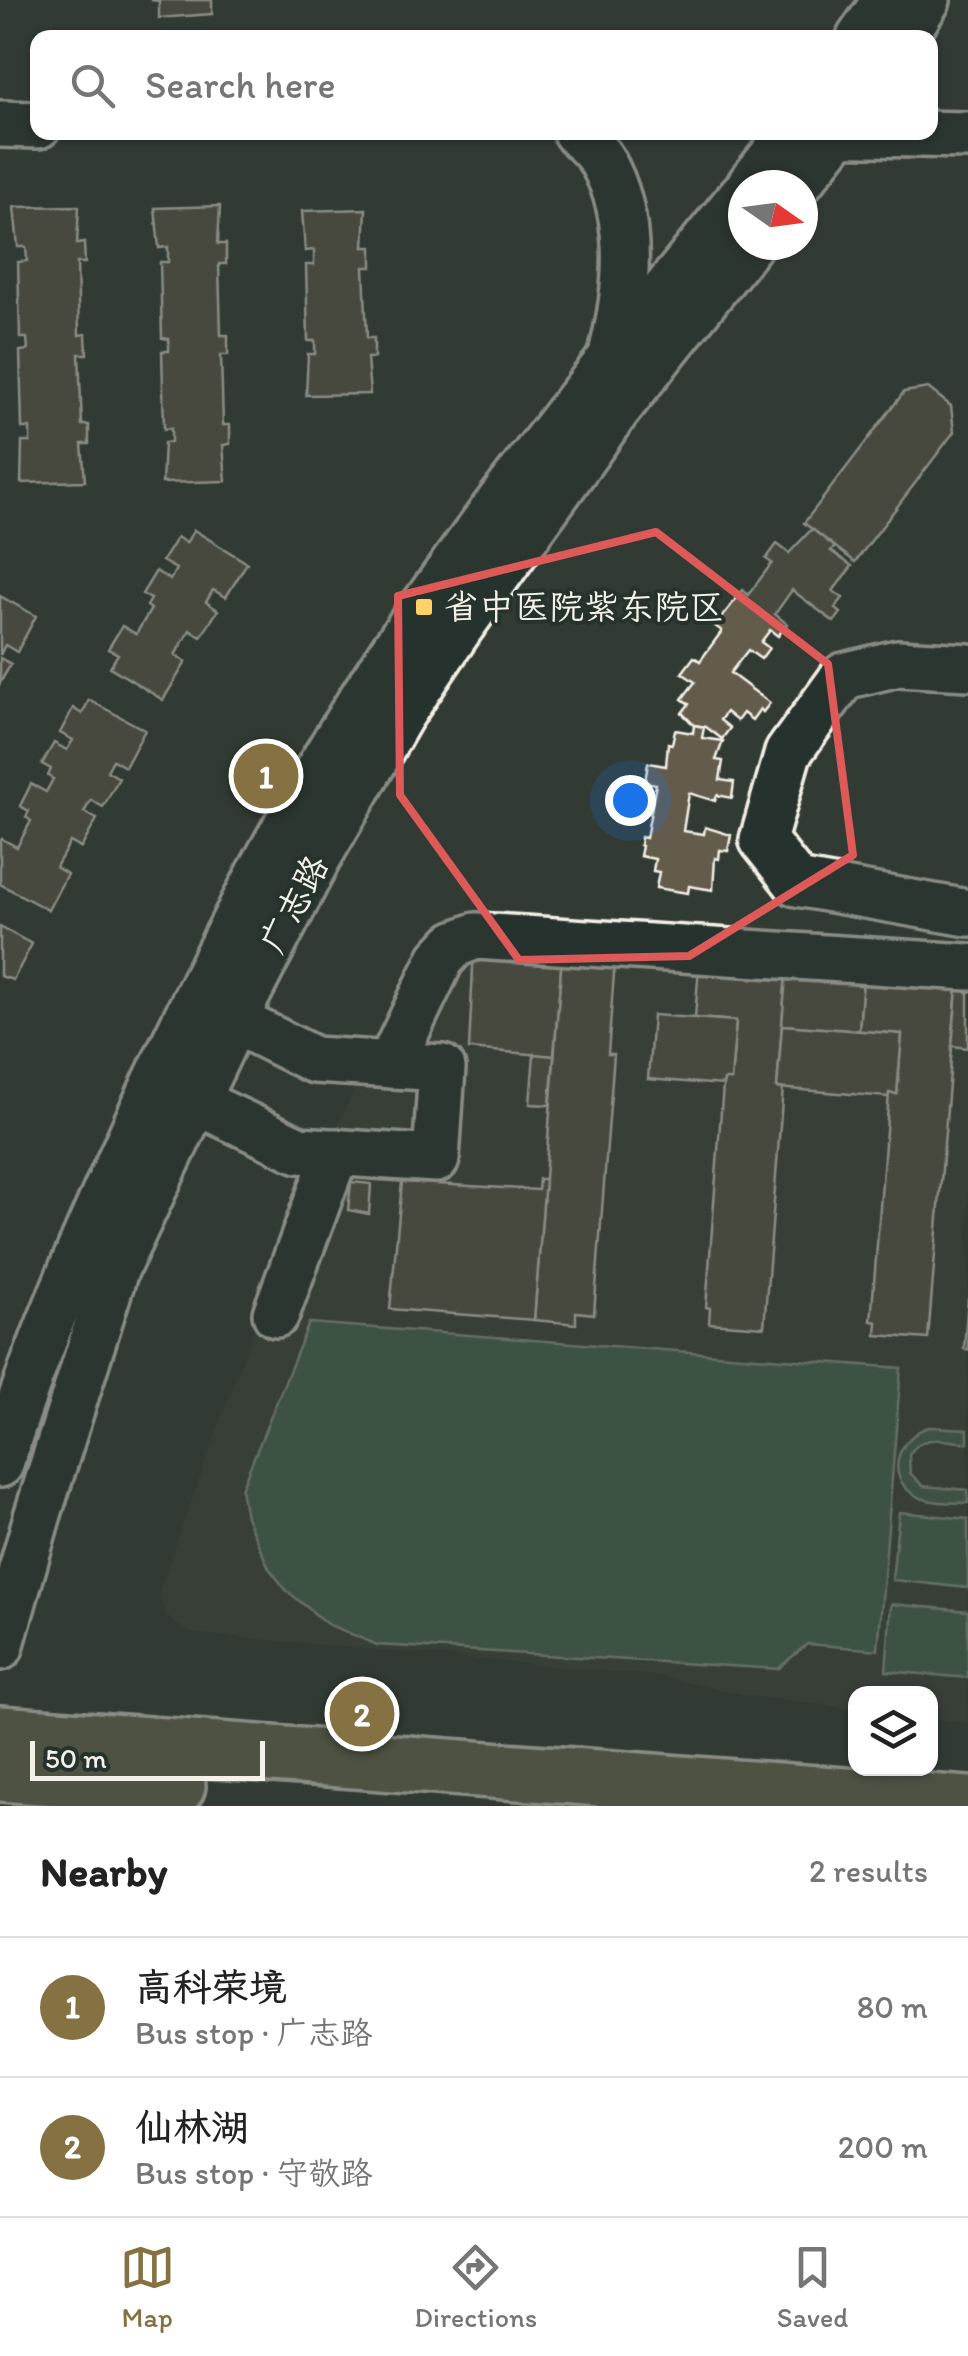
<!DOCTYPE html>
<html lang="en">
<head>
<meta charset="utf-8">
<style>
	:root { --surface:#fff; --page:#f2f2f2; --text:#222; --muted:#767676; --line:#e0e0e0; --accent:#857141 }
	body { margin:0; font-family:Itim,"LXGW WenKai TC",sans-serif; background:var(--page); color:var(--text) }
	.controls { position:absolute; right:30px; bottom:30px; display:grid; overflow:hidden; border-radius:20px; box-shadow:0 2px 8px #0004 }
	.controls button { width:90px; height:90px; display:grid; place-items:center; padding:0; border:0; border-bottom:2px solid var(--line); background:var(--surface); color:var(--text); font:50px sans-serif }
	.compass { position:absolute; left:728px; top:170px; width:90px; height:90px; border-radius:50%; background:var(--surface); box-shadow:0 2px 8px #0004; rotate:104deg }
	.scale { position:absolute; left:30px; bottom:25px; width:235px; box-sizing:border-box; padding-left:10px; border:5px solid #f4f1e8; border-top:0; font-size:28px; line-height:35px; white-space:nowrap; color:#f4f1e8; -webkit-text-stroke:8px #26332d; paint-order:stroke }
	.you { position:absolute; left:630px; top:800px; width:35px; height:35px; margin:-25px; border:8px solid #fff; border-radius:50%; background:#1a73e8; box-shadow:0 0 0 15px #1a73e833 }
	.badge { display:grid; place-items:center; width:65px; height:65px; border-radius:50%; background:var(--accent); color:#fff; font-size:32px; font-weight:700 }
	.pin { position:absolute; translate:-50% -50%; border:5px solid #fff; box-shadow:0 2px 10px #0006 }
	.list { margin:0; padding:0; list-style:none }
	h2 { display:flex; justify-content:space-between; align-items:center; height:130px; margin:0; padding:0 40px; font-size:42px }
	h2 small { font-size:32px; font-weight:400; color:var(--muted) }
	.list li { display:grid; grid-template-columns:65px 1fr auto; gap:30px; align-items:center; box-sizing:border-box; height:140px; padding:0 40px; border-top:2px solid var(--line) }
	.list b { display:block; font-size:38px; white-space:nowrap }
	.list p { margin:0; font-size:32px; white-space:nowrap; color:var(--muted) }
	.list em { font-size:32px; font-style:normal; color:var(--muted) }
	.icon { flex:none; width:55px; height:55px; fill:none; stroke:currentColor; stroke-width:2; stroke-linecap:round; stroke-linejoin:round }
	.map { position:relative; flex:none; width:968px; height:1806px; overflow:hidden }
	.search { position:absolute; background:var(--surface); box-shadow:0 2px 8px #0004; left:30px; right:30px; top:30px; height:110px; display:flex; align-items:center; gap:25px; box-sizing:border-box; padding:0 35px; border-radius:20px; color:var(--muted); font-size:38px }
	.sheet { height:410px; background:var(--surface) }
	nav { display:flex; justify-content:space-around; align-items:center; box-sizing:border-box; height:140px; border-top:2px solid var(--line); background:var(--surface); font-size:28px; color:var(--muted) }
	nav a { display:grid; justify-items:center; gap:5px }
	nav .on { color:var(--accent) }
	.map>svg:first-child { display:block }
</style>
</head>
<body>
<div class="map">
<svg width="968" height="1806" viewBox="0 0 968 1806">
	<rect width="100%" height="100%" fill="#323b33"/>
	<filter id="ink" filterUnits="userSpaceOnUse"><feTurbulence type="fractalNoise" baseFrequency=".01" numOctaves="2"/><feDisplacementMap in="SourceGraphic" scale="20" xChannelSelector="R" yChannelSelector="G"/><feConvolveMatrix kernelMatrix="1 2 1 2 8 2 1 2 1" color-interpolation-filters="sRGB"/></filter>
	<g filter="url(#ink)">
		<!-- built -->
		<polygon fill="#41453b" points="481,911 968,952 968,1723 931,1718 930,1694 856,1694 855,1709 743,1695 659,1676 190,1633 170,1620 163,1608 159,1591 296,1212 382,1033 440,927 455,914"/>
		<!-- green -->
		<g fill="#507059" stroke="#a2b0a0" stroke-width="2.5">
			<polygon points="309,1323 901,1368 878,1650 807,1644 778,1669 377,1645 327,1624 286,1590 269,1568 246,1517 241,1489"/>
			<path d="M929 1427 968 1429V1443C945 1441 922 1432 909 1455L910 1473 923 1486 968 1490V1503C951 1502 927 1504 913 1494 883 1474 900 1435 929 1427Z"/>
			<polygon points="899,1512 968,1519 968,1588 892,1580"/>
			<polygon points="891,1604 968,1611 968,1678 886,1671"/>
		</g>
		<!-- building -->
		<g fill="#645c4d" stroke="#f4f1e8" stroke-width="2.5">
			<polygon points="150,0 212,0 212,14 159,18 159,1"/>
			<polygon points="79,206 77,244 84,243 85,263 77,263 79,335 86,334 87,354 79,354 82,425 89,425 89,444 82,444 85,481 21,483 22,442 30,442 30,428 22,428 20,351 28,350 27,338 20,338 18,262 27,261 26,247 18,247 14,207"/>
			<polygon points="220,206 218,244 226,244 226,264 219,264 221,335 228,335 228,355 221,355 223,425 230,425 230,444 223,445 226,481 162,483 164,443 171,442 171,428 164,429 162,351 169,351 169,339 162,338 160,262 168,262 168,247 159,248 155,208"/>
			<polygon points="366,209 364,247 372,247 372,267 364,267 367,338 374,338 374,358 367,358 370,394 306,395 308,354 315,354 315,341 308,341 306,265 314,265 314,250 305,251 302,211"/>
			<polygon points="928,388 951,406 954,432 855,562 804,523 904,392"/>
			<polygon points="812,529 835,547 831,551 852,566 833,591 843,598 835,608 841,613 834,622 792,590 775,614 787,624 778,636 770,630 761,642 769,648 761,659 748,650 730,673 770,703 763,712 760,709 752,720 743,713 737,721 726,712 720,720 730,728 722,739 706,727 694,725 682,713 689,704 682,699 695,682 682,673 694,657 700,661 722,631 715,626 743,590 748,595 772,563 766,559 777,544 789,553"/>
			<polygon points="194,530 247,563 226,597 213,590 206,602 218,610 201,637 190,630 175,655 186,662 163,700 110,667 118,654 108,649 122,626 136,634 151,609 147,606 151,599 142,594 156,571 170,580 176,569 162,561 177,537 186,543"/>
			<polygon points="0,596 36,616 17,652 5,645 0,655"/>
			<polygon points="0,658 11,664 0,683"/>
			<polygon points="89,700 145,730 125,767 113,760 107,771 119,778 103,807 91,800 84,812 97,819 81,848 70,842 56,867 67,874 48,910 0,884 0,842 2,839 17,847 31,821 26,817 29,811 20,806 31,784 46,792 53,779 48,776 51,769 42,764 54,743 67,750 73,740 60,733 73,708 82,714"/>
			<polygon points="694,725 704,727 702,738 723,741 716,760 723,761 720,780 734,782 732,798 717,795 715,801 689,793 683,831 704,834 705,827 731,835 728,851 720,850 719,859 715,858 713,890 689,886 688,893 656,888 659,872 653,871 655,859 640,856 642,846 640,845 641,837 646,838 656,784 645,782 648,763 666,766 668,743 672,744 675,730 693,733"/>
			<polygon points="0,927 32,944 13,980 0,976"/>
			<polygon points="474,947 562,958 554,1056 469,1049"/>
			<polygon points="562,956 615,960 608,1054 614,1054 594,1314 576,1312 576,1324 534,1320"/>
			<polygon points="699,966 786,973 777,1088 783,1088 764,1327 709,1323 710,1308 706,1307 723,1085 724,1080 731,1080 736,1021 695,1018"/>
			<polygon points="786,976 863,982 859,1031 782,1025"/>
			<polygon points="863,980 957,987 928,1339 876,1335 877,1322 871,1321 889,1093 897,1094 902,1034 859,1031"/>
			<polygon points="957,989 968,990 968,1048 952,1046"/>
			<polygon points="653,1015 736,1021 731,1080 724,1080 723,1085 648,1079"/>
			<polygon points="782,1025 902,1034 897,1094 889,1093 888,1097 777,1088"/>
			<polygon points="534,1054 554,1056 550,1105 530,1104"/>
			<polygon points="539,1179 545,1179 534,1320 390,1309 402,1182 538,1190"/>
			<polygon points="351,1182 371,1184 369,1214 348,1210"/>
			<polygon points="968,1298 968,1350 964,1349"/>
		</g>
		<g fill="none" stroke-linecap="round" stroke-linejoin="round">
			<!-- minor casing -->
			<g stroke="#f4f1e8" stroke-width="52">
				<g id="minor">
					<polyline points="860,38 886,0"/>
					<polyline points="903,38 927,0"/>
					<polyline points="0,124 38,125"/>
					<path d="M576 132C585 141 596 150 602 161 635 218 628 289 613 350"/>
					<polyline points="818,132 968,135"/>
					<polyline points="750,185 792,132"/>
					<polyline points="797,185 839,132"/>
					<polyline points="968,667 898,663 844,676 788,753 763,840 797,883 968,913"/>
					<polyline points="390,1065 441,959 455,944 476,936 968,967"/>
					<polyline points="195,1101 299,1150 436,1159 442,1068 314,1060 234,1020"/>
					<polyline points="276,1314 336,1152"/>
					<path d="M0 1464C37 1343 89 1229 141 1114 222 939 312 764 424 606 524 464 634 329 743 194"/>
					<polyline points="0,1647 37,1517 115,1270 234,1020 317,859 400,716 461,626 616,411 749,245"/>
				</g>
			</g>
			<!-- major casing -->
			<g stroke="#f4f1e8" stroke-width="62">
				<g id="major">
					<polyline points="0,1734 968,1805"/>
					<polyline points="0,1773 177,1786"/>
				</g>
			</g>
			<!-- minor -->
			<use href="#minor" stroke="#26332d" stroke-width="45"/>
			<!-- major -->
			<use href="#major" stroke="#706f59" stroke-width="55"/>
		</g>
	</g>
	<!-- marked area -->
	<path d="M0 0H968V1806H0ZM656 532 828 664 853 855 689 956 519 960 400 795 398 596Z" fill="#323b33" fill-opacity=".55" fill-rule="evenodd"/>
	<path fill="none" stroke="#de5a58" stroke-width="8" stroke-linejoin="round" d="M656 532 828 664 853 855 689 956 519 960 400 795 398 596Z"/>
	<!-- markers -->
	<rect fill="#ffd166" stroke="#26332d" stroke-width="4" x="414" y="597" width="20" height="20" rx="5"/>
	<g text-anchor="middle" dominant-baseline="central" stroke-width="8" stroke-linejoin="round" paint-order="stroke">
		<!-- poi labels -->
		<g font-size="35" fill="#f4f1e8" stroke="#26332d" text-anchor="start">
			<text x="444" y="607">省中医院紫东院区</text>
		</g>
		<!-- street labels -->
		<g font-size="35" fill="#f4f1e8" stroke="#26332d">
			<text transform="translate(294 904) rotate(-62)">广志路</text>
		</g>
	</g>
</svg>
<div class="controls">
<button><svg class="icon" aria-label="layers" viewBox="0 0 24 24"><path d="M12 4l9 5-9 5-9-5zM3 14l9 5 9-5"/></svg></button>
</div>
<svg class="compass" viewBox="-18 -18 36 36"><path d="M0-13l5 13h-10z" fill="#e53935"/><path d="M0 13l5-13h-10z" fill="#767676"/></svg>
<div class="scale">50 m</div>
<div class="you"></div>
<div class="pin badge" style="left:266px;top:776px">1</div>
<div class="pin badge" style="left:362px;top:1714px">2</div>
<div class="search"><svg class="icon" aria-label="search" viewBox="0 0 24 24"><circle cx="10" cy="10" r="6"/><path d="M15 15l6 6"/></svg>Search here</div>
</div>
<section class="sheet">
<h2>Nearby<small>2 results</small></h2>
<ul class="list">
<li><span class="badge">1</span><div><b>高科荣境</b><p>Bus stop · 广志路</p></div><em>80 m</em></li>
<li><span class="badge">2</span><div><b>仙林湖</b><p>Bus stop · 守敬路</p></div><em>200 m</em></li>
</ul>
</section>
<nav>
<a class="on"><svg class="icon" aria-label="map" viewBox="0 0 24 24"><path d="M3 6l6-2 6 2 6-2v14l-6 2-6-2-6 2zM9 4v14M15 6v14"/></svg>Map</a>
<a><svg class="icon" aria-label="directions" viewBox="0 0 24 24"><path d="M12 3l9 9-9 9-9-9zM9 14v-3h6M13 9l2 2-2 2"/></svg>Directions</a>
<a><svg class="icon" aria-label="saved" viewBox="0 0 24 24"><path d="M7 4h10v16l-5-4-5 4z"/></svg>Saved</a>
</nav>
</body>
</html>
